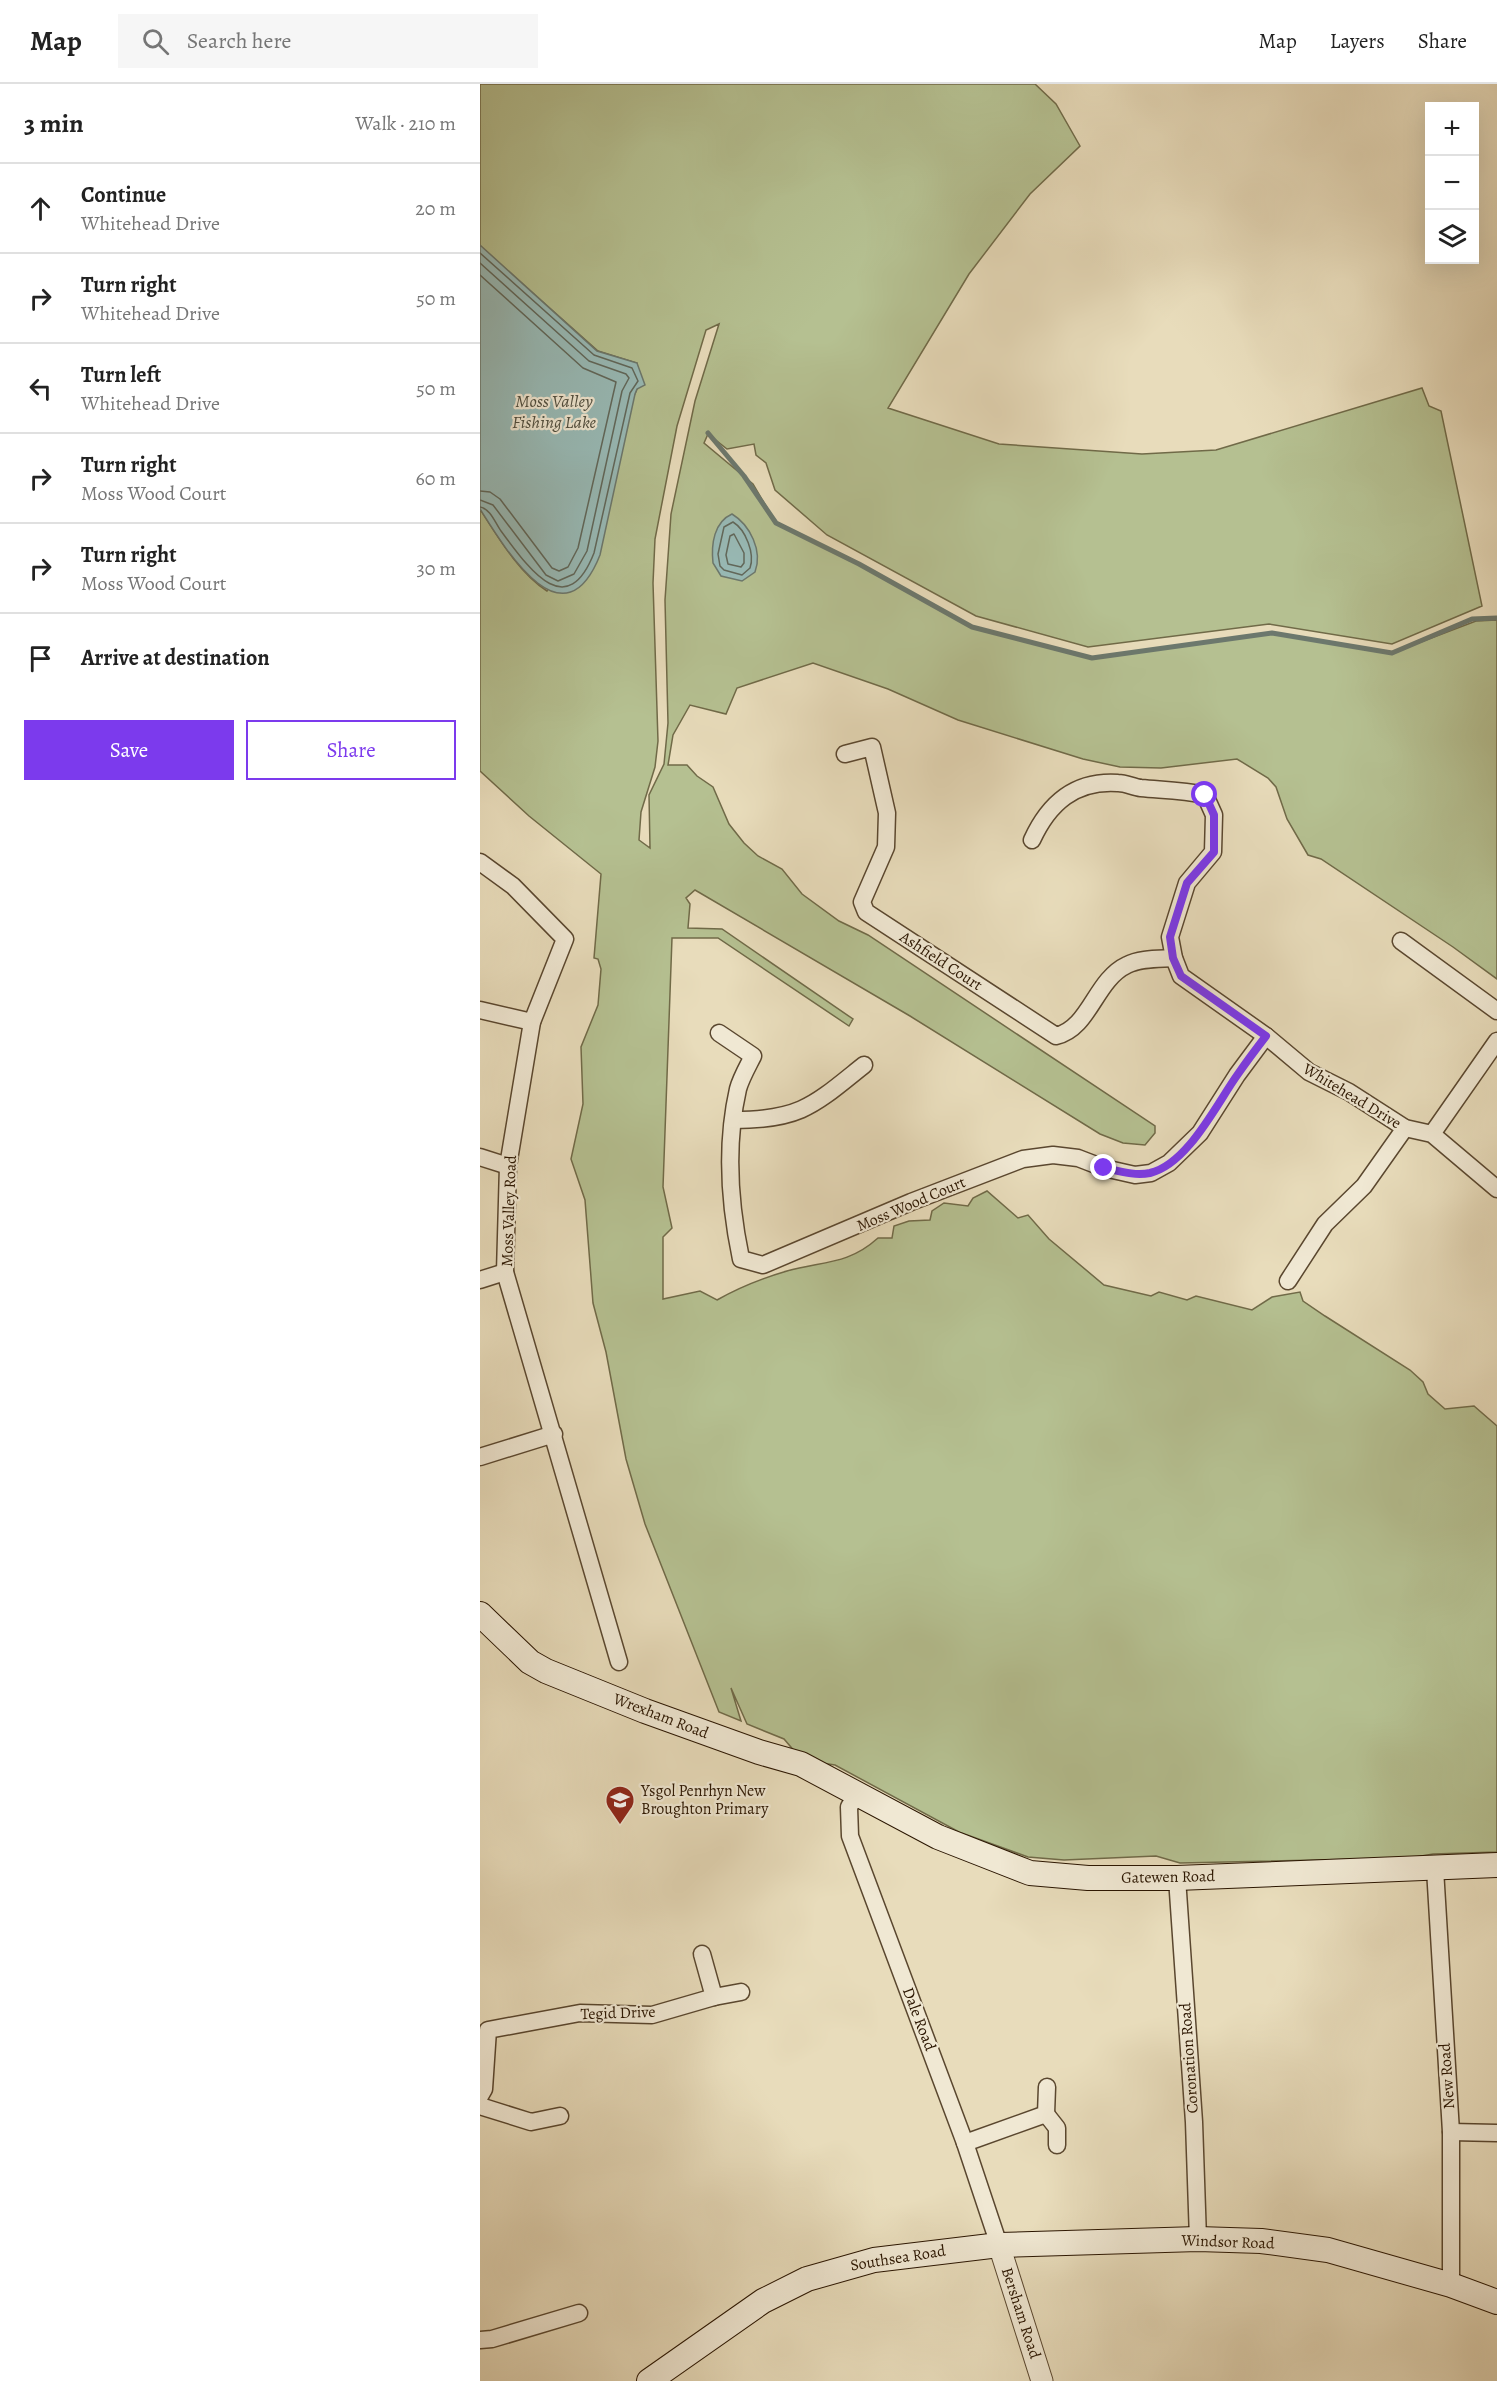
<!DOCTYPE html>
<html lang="en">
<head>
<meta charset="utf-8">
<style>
	:root { --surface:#fff; --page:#f6f6f6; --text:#222; --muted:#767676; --line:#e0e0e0; --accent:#7c3aed }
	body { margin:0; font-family:Alegreya,serif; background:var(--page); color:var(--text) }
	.controls { position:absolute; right:18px; top:18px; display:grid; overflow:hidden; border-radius:0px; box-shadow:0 6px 24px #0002 }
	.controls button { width:54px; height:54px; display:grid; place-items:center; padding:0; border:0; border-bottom:2px solid var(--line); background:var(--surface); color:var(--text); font:30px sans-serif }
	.stop { position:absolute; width:18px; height:18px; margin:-14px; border:4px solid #7c3aed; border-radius:50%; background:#fff }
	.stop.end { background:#7c3aed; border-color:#fff; box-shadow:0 2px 6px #0008 }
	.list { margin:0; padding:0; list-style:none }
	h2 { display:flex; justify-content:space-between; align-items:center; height:78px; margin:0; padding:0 24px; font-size:26px }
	h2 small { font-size:20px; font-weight:400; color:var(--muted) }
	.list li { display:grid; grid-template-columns:39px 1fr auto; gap:18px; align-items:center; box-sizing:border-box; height:90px; padding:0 24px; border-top:2px solid var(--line) }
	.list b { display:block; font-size:22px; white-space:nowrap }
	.list p { margin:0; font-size:20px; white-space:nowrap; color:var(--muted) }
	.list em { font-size:20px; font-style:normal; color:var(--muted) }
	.actions { display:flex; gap:12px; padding:18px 24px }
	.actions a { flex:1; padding:14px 0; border:2px solid var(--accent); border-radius:0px; text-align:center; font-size:21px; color:var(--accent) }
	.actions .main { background:var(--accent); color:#fff }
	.icon { flex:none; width:33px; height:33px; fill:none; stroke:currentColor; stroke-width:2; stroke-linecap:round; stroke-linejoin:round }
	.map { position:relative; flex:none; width:1017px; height:2297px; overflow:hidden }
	header { display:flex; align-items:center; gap:36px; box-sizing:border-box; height:84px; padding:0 30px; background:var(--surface); border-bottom:2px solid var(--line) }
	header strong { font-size:28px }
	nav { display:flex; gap:33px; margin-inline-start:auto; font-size:21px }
	.search { width:420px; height:54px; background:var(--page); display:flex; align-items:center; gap:15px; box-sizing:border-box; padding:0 21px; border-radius:0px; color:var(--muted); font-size:22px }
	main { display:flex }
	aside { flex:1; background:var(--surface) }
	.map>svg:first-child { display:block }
</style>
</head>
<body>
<header>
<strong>Map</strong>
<div class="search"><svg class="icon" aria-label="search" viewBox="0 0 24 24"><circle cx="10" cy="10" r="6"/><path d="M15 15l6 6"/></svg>Search here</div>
<nav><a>Map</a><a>Layers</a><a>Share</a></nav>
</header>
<main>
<aside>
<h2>3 min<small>Walk · 210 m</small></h2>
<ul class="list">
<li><svg class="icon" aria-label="ahead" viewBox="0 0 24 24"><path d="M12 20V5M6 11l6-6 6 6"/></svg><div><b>Continue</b><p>Whitehead Drive</p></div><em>20 m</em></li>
<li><svg class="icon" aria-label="right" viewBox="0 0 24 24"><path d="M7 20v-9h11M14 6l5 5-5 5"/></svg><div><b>Turn right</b><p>Whitehead Drive</p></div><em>50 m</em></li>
<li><svg class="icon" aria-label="left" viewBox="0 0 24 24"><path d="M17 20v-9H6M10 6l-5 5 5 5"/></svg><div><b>Turn left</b><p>Whitehead Drive</p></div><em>50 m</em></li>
<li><svg class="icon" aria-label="right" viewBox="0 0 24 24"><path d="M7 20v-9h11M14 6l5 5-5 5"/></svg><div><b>Turn right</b><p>Moss Wood Court</p></div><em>60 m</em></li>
<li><svg class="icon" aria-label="right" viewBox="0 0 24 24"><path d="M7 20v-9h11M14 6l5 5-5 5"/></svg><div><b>Turn right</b><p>Moss Wood Court</p></div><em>30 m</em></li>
<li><svg class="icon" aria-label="arrive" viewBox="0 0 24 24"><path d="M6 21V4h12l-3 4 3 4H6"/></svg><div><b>Arrive at destination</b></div></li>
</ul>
<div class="actions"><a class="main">Save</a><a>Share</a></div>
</aside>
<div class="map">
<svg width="1017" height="2297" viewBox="0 0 1017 2297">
	<rect width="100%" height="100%" fill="#e8dcbb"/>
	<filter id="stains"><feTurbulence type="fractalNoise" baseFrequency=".00333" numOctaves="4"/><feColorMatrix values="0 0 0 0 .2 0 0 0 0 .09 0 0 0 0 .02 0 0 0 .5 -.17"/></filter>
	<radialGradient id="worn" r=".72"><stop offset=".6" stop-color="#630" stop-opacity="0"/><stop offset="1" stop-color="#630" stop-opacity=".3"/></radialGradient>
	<!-- green -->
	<path fill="#b5c091" stroke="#706a48" stroke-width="1.5" fill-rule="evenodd" d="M0 0H555L576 20 600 62 550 110 489 190 408 324 519 360 662 370 736 366 942 304 949 322 961 327 1002 522 912 560 789 540 608 563 496 532 347 451 295 406 286 379 276 371 274 360 247 365 228 350 224 359 273 400 296 439 369 474 492 543 611 574 792 549 912 569 996 537 1017 536V895L973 863 841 775 828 771 807 735 796 703 788 694 757 675 681 684 640 683 603 675 478 636 408 605 333 579 257 604 246 630 210 621 193 651 188 681H207L217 692 233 703 249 740 264 759 278 772 302 785 322 810 359 837 388 851 675 1042V1049L665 1061 643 1059 620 1050 430 932 215 806 206 814 210 820 208 844 242 845 373 935 369 942 238 854H192L183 1103 192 1144 183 1153V1215L220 1207 237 1216C260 1203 283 1194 307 1187 343 1177 368 1181 398 1154H412L414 1142 429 1137 450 1136 452 1127 464 1119 488 1122 493 1114 507 1107 538 1134 548 1131 569 1155 624 1201 671 1212 679 1208 707 1216 716 1212 772 1226 792 1213 820 1208 823 1217 845 1232 930 1286 943 1298 948 1310 965 1325 994 1322 1017 1342V1768L953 1770 930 1774 700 1779 676 1772 584 1776 548 1773 479 1748 355 1681 322 1676 304 1655 267 1640 251 1604 261 1637 239 1628 165 1440 146 1375 126 1268 113 1219 105 1116 91 1075 103 1020 101 963 118 921 121 885 118 875 114 874 121 790 49 732 0 687V425C18 453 39 489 67 507L157 305V279L118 267 0 162ZM239 240 215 317 191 430 185 516 188 639 184 680 169 711 170 764 159 756 161 728 175 683 178 657 173 499 175 455 197 342 226 246Z"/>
	<!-- water -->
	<g fill="#98bab6" stroke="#6c786d" stroke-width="1.5">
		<path d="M0 161 117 267 157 279 165 301 157 305 155 310 120 471C84 562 27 468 0 425Z"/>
		<path d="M252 430C270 441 283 467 275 488L262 497 241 492 233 479C231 460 234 438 252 430Z"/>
	</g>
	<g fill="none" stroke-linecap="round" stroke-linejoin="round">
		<!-- shore -->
		<g stroke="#61685b" stroke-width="1.5">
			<path d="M0 169 114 271 152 284 158 297 150 309 114 469C86 540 48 483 21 447 15 439 11 425 0 423"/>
			<polyline points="0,179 109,277 146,290 149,294 142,307 107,467 94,490 78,497 66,491 13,421 0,416"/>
			<polyline points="0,191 103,284 136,298 98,464 88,483 79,487 72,484 20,415 10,408 0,407"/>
			<path d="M253 438C266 446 275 470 270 484L262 491 244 486 240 482 238 470 244 443Z"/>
			<polygon points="254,450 264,469 264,479 261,483 248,480 246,471 250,452"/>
		</g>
		<!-- stream -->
		<polyline stroke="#6c786d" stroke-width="5" points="228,349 264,392 296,439 379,480 492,543 612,574 792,549 912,569 992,535 1017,534"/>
		<!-- minor casing -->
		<g stroke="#5a472f" stroke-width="19">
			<g id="minor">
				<path d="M365 670 392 663 407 729 406 763 382 818 386 828 576 952C610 944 615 896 647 881 660 874 679 875 694 874"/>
				<path d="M552 756C569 719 595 696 638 699 646 699 653 703 661 704 682 706 703 706 725 711L734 731 733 768 707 799 690 853 694 874 701 892 786 952 829 988 869 1008 925 1044 952 1050 1017 1105"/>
				<polyline points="0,778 33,802 85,855 52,938 28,1082 25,1188 139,1578"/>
				<polyline points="921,857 1017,927"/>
				<polyline points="0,926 52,938"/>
				<path d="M239 949 273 972C268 982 261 994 258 1005 245 1062 249 1118 261 1175L283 1181 431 1118 543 1075 573 1071 598 1074 624 1084 655 1091 671 1089 689 1079 720 1049 757 991 786 952"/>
				<path d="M254 1036C321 1036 334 1021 384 981"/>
				<polyline points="952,1050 1017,957"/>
				<polyline points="0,1073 28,1082"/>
				<polyline points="0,1196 25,1188"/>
				<polyline points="808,1197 845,1140 884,1102 925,1044"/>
				<polyline points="0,1373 74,1350"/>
				<polyline points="377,1710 369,1723 370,1752 485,2059 519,2161"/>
				<polyline points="955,1785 971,2048 971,2201"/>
				<polyline points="697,1794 714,2038 718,2155"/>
				<polyline points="222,1870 234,1913"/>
				<polyline points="0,2012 4,2005 8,1946 100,1929 172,1931 234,1913 261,1908"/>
				<polyline points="0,2022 51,2038 80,2032"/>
				<polyline points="566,2030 577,2044 577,2061"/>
				<polyline points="971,2048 1017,2049"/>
				<polyline points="485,2059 566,2030 567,2003"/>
				<polyline points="0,2256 12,2255 99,2229"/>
			</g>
		</g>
		<!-- tertiary casing -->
		<g stroke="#5a472f" stroke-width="23">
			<polyline id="tertiary" points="519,2161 562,2297"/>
		</g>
		<!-- secondary casing -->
		<g stroke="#2a1500" stroke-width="26">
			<g id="secondary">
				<polyline points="0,1530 50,1578 66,1587 165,1627 279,1668 321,1680 458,1753 550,1789 608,1794 697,1794 1017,1781"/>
				<polyline points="169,2297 283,2217 327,2195 394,2176 519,2161 718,2155 781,2157 848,2166 971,2201 1017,2218"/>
			</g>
		</g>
		<!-- minor -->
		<use href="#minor" stroke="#f0e8d3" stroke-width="16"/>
		<!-- tertiary -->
		<use href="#tertiary" stroke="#f0e8d3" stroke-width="21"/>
		<!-- secondary -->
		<use href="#secondary" stroke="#f0e8d3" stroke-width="24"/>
	</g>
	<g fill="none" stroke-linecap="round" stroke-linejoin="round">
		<!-- route -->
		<path stroke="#7c3aed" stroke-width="8" d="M624 1084C639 1087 654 1092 670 1089 708 1080 737 1019 758 990 767 977 776 965 786 952L701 892 693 874 690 853 707 799 734 768V731L725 711"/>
	</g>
	<!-- icons -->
	<defs>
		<g id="school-pin" transform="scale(1.5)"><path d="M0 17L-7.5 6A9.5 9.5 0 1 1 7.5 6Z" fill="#8f2418" stroke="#f0e8d3"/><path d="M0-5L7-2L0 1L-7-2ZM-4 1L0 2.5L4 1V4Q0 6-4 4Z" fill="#fff"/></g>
	</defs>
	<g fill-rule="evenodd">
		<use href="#school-pin" x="140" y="1716"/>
	</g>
	<g text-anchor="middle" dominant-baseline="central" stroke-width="4.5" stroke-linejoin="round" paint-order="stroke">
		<!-- street labels -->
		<g font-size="16" fill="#2a1500" stroke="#f0e8d3">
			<text transform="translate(461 877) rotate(33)">Ashfield Court</text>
			<text transform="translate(872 1012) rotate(31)">Whitehead Drive</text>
			<text transform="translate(431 1120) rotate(-23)">Moss Wood Court</text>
			<text transform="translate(29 1127) rotate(-88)">Moss Valley Road</text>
			<text transform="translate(181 1632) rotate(21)">Wrexham Road</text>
			<text transform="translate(688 1793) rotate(-1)">Gatewen Road</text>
			<text transform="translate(138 1929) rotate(-2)">Tegid Drive</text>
			<text transform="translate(439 1935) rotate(69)">Dale Road</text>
			<text transform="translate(709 1974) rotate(-94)">Coronation Road</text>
			<text transform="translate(967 1992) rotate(-94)">New Road</text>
			<text transform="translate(748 2158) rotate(2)">Windsor Road</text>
			<text transform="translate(418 2174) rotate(-9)">Southsea Road</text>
			<text transform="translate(541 2229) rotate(72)">Bersham Road</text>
		</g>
		<!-- poi labels -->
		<g font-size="16" fill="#2a1500" stroke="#f0e8d3" text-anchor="start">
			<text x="161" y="1707">Ysgol Penrhyn New<tspan x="161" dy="18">Broughton Primary</tspan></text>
		</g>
		<!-- water labels -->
		<g font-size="18" font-style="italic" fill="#504f40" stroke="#f0e8d3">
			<text x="74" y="317">Moss Valley<tspan x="74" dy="21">Fishing Lake</tspan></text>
		</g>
	</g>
	<rect width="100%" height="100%" filter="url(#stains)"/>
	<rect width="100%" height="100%" fill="url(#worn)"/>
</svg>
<div class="controls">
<button>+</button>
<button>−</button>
<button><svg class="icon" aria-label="layers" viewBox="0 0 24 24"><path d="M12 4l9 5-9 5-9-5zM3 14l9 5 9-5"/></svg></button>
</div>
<div class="stop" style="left:725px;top:711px"></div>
<div class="stop end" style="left:624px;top:1084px"></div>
</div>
</main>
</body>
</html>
